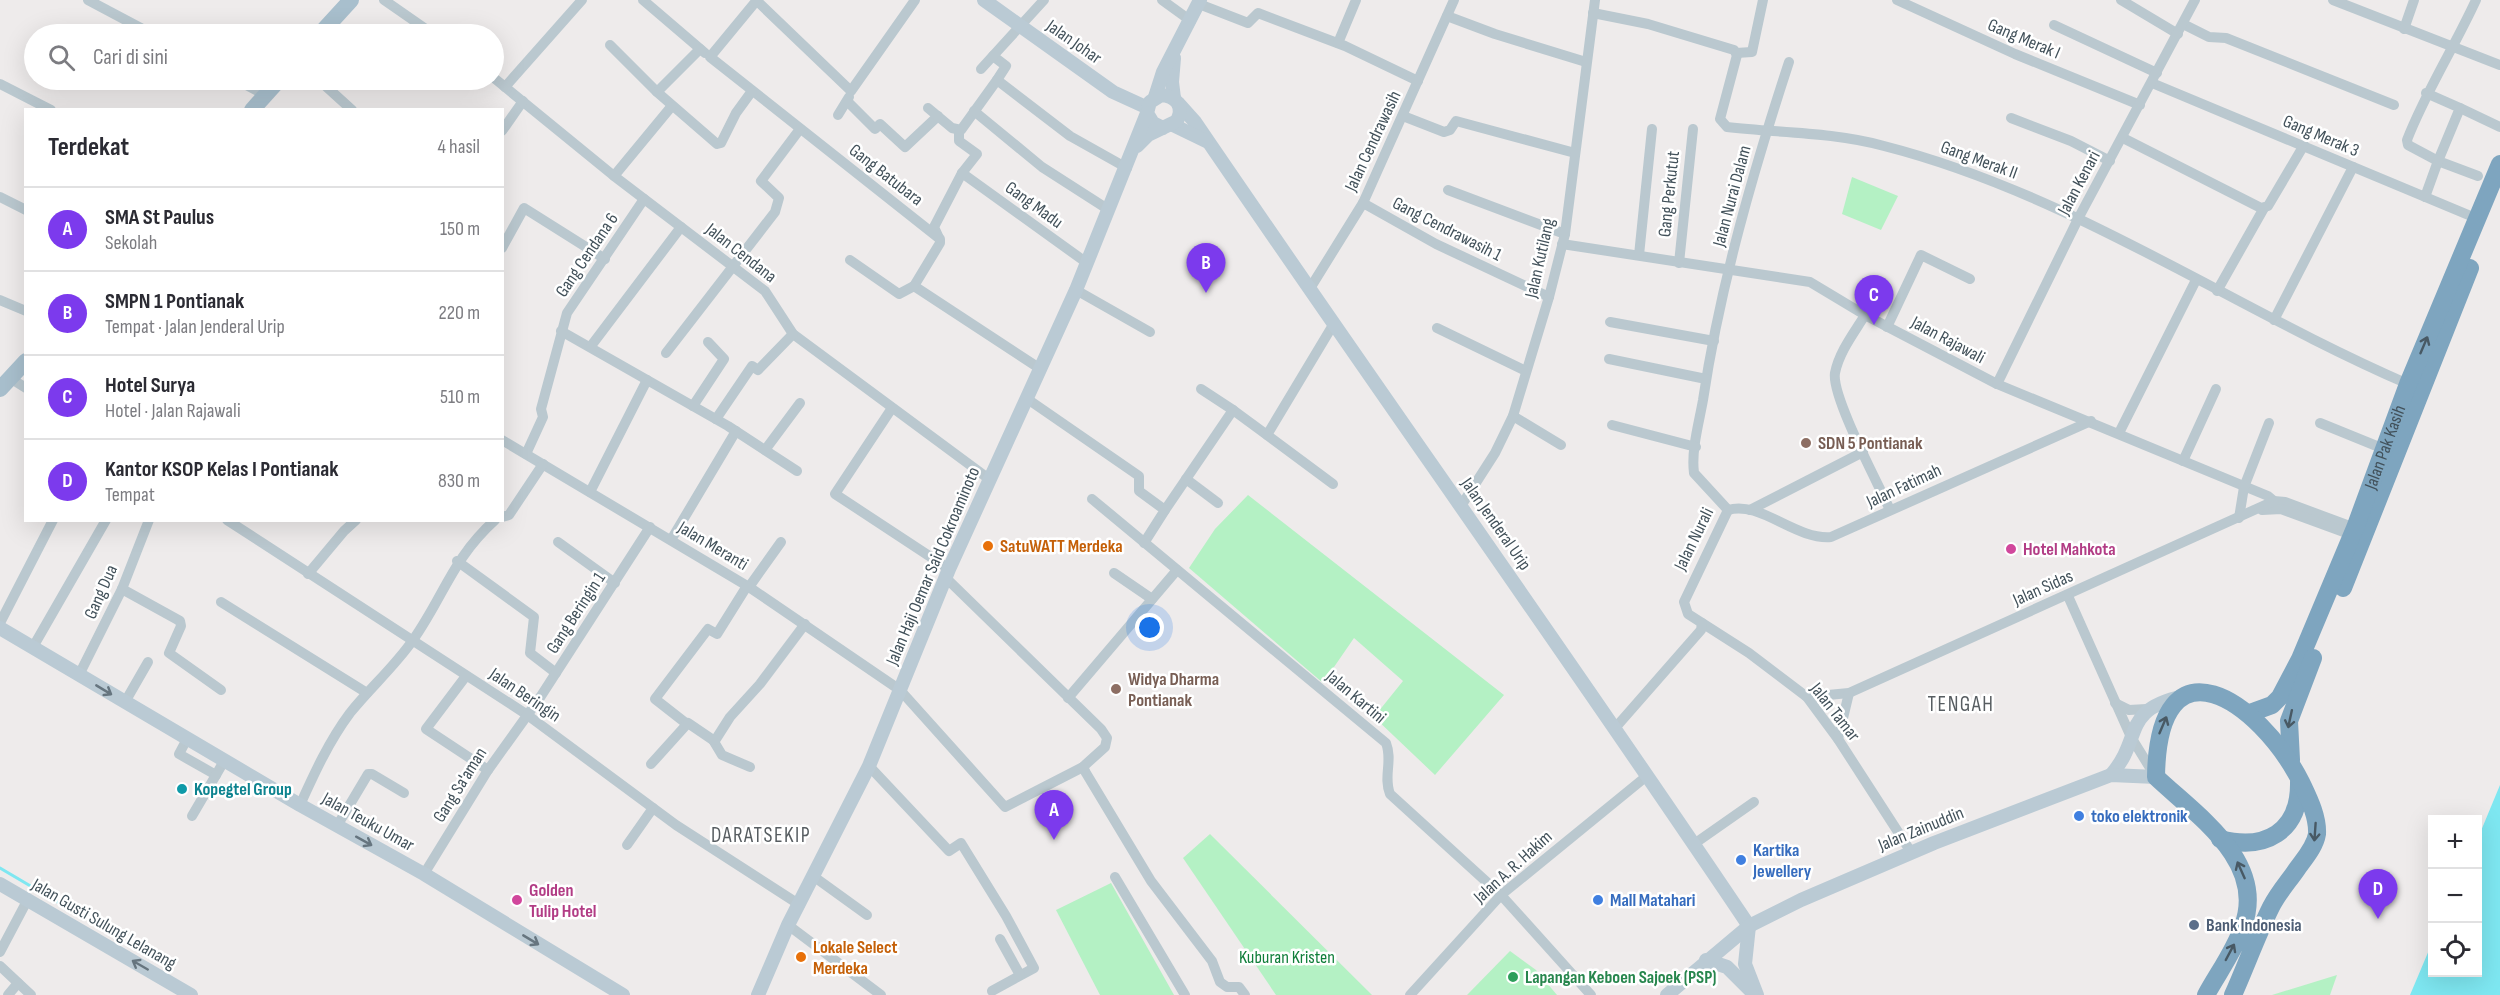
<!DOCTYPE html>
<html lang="id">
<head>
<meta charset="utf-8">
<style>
	:root { --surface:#fff; --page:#f2f2f3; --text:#2b2b33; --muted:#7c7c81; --line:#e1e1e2; --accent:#7c3aed }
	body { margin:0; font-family:"Sofia Sans Condensed",sans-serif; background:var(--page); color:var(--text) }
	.controls { position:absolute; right:18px; bottom:18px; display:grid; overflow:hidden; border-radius:0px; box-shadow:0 6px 24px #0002 }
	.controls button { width:54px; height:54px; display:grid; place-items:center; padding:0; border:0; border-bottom:2px solid var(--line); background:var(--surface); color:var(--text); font:30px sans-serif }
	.you { position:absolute; left:1150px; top:628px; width:21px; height:21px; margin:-15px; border:4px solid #fff; border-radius:50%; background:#1a73e8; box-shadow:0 0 0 9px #1a73e833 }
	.badge { display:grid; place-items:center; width:39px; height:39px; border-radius:50%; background:var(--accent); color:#fff; font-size:20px; font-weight:700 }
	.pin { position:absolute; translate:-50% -50px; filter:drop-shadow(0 2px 3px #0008) }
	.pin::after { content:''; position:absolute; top:32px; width:21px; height:18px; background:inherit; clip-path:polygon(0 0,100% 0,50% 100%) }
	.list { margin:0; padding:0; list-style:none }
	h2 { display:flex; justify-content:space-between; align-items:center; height:78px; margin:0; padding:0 24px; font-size:26px }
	h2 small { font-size:20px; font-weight:400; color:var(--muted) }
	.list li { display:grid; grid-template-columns:39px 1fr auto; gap:18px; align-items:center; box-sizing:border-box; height:84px; padding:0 24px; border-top:2px solid var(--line) }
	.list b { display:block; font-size:22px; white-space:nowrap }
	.list p { margin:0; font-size:20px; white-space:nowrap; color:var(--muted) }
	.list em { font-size:20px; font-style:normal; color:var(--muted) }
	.icon { flex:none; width:33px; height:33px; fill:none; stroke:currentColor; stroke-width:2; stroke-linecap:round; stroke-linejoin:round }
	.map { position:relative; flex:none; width:2500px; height:995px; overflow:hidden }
	.search { position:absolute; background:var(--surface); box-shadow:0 6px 24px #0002; left:24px; top:24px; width:480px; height:66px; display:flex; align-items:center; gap:15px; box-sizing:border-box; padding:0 21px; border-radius:33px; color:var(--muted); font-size:22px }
	.panel { position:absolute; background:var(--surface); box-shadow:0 6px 24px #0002; left:24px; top:108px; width:480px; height:414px; border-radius:0px }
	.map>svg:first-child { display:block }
</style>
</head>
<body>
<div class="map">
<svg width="2500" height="995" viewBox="0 0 2500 995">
	<rect width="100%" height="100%" fill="#eeebeb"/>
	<!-- green -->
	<g fill="#b4f1c4">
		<polygon points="1852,177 1898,196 1881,230 1842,214"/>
		<polygon points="1248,495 1504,695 1435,775 1374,717 1403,681 1354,638 1323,683 1189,568 1215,529"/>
		<polygon points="1210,834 1372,995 1276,995 1183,858"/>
		<polygon points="1111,883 1174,995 1100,995 1056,910"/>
		<polygon points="1510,951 1536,970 1557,995 1467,995"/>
		<polygon points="2337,975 2330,995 2272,995"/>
	</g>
	<!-- water -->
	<polygon fill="#7ee7f1" points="2500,785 2500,995 2410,995 2432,943 2432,972 2478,972 2478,838"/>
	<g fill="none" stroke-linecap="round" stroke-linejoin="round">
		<!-- stream -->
		<polyline stroke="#7ee7f1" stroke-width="3" points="0,868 61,904"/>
		<!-- street -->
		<g stroke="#bac8cf" stroke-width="10">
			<polyline points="88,0 152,34"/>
			<polyline points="384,0 433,34"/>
			<polyline points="643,0 705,53"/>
			<polyline points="756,0 851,91 915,0"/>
			<polyline points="757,0 710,57 940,239 940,243 914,286 1039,368"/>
			<polyline points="1162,0 1191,21"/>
			<polyline points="1897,0 2015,54 2140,105"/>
			<polyline points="2121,0 2178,34"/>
			<polyline points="2333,0 2500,65"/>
			<polyline points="1199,4 1248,23 1258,13 1345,46 1418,81"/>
			<path d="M1593 13 1648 24 1734 50 1737 55 1720 119 1727 127C1779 133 1833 132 1884 146 2072 194 2232 308 2408 384"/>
			<polyline points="1447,16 1495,34 1586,62"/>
			<polyline points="2183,24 2209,37 2226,38 2394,105"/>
			<polyline points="2054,25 2157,73"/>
			<polyline points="2404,29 2414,0"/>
			<polyline points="1338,43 1356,0"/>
			<polyline points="610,45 657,92 700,49"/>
			<polyline points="1736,53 1752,52 1763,0"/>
			<polyline points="993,56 1006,66 997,80"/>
			<path d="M1789 62C1753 172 1720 286 1703 400 1699 423 1691 450 1694 473L1728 510 1684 602 1688 614 1749 653 1807 697 1838 739 1911 852"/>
			<polyline points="981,69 1044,0"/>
			<polyline points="494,78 614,176 765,291 793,334 989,479"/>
			<polyline points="237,80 265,95"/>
			<polyline points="319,80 352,110"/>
			<polyline points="2152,83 2478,219"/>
			<polyline points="0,84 51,110"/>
			<polyline points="505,87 582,0"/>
			<polyline points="657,92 717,144 721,143 736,113 752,91"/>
			<polyline points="2426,93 2460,108 2438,161 2478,176"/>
			<polyline points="848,102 875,129 880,124 905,147 938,116"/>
			<polyline points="928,108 952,128 961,130 997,80 1070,136 1127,168"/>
			<polyline points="2460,108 2500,127"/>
			<polyline points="974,111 1042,167 1109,210"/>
			<polyline points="838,115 849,97"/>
			<polyline points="1403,116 1444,132 1450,130 1456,121 1575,153"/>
			<polyline points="2011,118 2071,141 2110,161"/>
			<polyline points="502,131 523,101"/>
			<polyline points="2123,138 2261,208 2268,206 2304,145"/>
			<polyline points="962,173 1087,263"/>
			<polyline points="614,176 671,107"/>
			<polyline points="1448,190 1565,234"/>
			<polyline points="0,197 26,210"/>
			<path d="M2425 197 2438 161 2408 145 2407 140C2426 91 2454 48 2476 0"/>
			<polyline points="1363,203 1436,244 1549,297"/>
			<polyline points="939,238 934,227 962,173 977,154 959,141 959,131"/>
			<polyline points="1562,244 1810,282 1865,315 1997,384 2268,496 2274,501 2285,502 2355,528"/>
			<polyline points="502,248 524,208 605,259"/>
			<polyline points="1639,255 1652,129"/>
			<polyline points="850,260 899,294 914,286"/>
			<polyline points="1679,263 1693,129"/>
			<polyline points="1076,290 1150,332"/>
			<polyline points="1309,290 1363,203 1454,0"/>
			<polyline points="2217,291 2264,208"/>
			<polyline points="0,300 26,311"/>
			<path d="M1865 315C1854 333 1839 352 1835 373 1831 396 1879 485 1890 510"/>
			<polyline points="2274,320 2353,167"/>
			<polyline points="1610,322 1714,341"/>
			<polyline points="1887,327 1921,255 1970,279"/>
			<polyline points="1437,328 1526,371"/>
			<polyline points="561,331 728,426 797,471"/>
			<polyline points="591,346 681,227"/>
			<polyline points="666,353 775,212 779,198 761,181 800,129"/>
			<polyline points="1609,359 1706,379"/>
			<polyline points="10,378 26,388"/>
			<polyline points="1997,384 2079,217 2195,0"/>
			<polyline points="1201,389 1233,410"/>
			<polyline points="1026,398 1139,476 1139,491 1165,510 1144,543"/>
			<polyline points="693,406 724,359 708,342"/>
			<polyline points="892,408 835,494 949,569"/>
			<polyline points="1513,416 1561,445"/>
			<polyline points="716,419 752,366 758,370 793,334"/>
			<polyline points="2320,423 2384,449"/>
			<polyline points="1612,425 1696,447"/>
			<polyline points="2119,433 2196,280"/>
			<polyline points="1267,435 1333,484"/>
			<polyline points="502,440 749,587 900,690 1005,807 1083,767"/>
			<polyline points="765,450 800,403"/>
			<polyline points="526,454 543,417 541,409 567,313 644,199"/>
			<polyline points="2183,461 2216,389"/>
			<polyline points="1186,479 1218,503"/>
			<polyline points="590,492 647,380"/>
			<path d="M1092 499 1386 743C1393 761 1383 776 1390 794L1501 895 1591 995"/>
			<polyline points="1461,506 1495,453 1513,416 1549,297 1565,234 1595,0"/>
			<polyline points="1165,510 1233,410 1267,435 1333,325"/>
			<path d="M1728 510C1760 500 1795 540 1831 537L2091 421"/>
			<polyline points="1750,510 1863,452"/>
			<polyline points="2262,510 2281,509 2352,535"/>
			<polyline points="502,517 509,515 543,464"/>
			<polyline points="2239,518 2244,487 2269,423"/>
			<polyline points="227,520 526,714 676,825 800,905"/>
			<polyline points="671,540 736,431"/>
			<polyline points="558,542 615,583"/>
			<polyline points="457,561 534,617 530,653 556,673"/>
			<polyline points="1114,573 1152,599"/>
			<polyline points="308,574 344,531 356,520"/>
			<polyline points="946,578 1101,729 1107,738 1105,747 1085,765 1083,767 1086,773 1151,881 1212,961 1220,982 1227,987 1239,987 1245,995"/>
			<polyline points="749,587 781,542"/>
			<polyline points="122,589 180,621 181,626 169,653 221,690"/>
			<polyline points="2068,596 2131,737 2155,776"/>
			<polyline points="221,602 367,693"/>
			<polyline points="0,623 53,520"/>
			<polyline points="33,647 106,520"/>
			<polyline points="79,675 122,589 149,520"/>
			<polyline points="466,676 426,729 488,770"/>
			<polyline points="1807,697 1849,693 2274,501"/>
			<polyline points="1068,698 1177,570"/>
			<polyline points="125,702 148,662"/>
			<polyline points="2115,703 2129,710 2147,709"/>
			<polyline points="687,724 655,699 708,629 717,634 747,586"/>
			<polyline points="1616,727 1701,630 1702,623"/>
			<polyline points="187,739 179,754 216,775 224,761"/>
			<polyline points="1838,739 1849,693"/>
			<polyline points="713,740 722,755 750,767"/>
			<polyline points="651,764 688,723 713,740 716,739 730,717 760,684 805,624"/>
			<polyline points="869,766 949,851 961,843 1006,916 1034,968 992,991"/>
			<path d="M300 805C314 774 329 741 350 713 370 688 395 666 413 640 444 596 452 559 495 520"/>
			<polyline points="192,816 216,775"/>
			<polyline points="337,826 368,774 372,774 404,793"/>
			<polyline points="1694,844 1754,802"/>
			<polyline points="627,845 653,808"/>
			<polyline points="424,874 488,770 541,696 650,527"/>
			<polyline points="813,876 867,915"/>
			<polyline points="1115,877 1185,995"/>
			<polyline points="788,925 881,995"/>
			<polyline points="1000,939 1020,975"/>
			<polyline points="0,952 28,899"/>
			<polyline points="0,966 31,995"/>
			<polyline points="8,995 18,983"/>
			<polyline points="1410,995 1501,895 1648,775"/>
		</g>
		<!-- secondary -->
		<g stroke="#bacad4" stroke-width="14">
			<polyline points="984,0 1113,92 1148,108"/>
			<polyline points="1174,58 1172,82 1174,98"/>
			<polyline points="1155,97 1163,72 1200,0"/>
			<path d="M1178 103 1195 122C1378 391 1568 656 1749 926"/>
			<polyline points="1173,125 1206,141"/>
			<path d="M1137 146 1148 135 1177 121C1184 107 1177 96 1161 95L1150 102 1147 113 1153 123 1163 128"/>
			<polyline points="0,628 300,805 424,874 623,995"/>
			<path d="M2111 775C2144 737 2120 710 2184 696"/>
			<polyline points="0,884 191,995"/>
			<polyline points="1749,926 1745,964 1757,995"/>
			<polyline points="1706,960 1727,967 1752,992"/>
			<polyline points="758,995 788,925 869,766 949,569 1076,290 1147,113"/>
			<polyline points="1667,995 1749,926 1801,900 1934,843 2111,775 2156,777"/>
		</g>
		<!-- primary -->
		<g stroke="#a8bfcd" stroke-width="16">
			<polyline points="320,34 351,0"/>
			<polyline points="252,110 279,80"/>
			<polyline points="0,389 26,361"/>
		</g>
		<!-- highway -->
		<g stroke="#7ea5bf" stroke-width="18">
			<polyline points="2343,588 2470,268"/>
			<path id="s1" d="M2250 713 2272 705 2280 697 2300 659 2355 528 2408 384 2500 164"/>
			<polyline points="2291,760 2289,721 2313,658"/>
			<path d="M2220 839C2265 851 2300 832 2299 782"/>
			<path d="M2206 995C2218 973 2235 950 2243 926 2267 861 2196 815 2156 777 2158 632 2259 700 2301 782 2308 797 2318 816 2317 834 2315 847 2304 859 2297 869 2288 882 2278 893 2271 907 2257 935 2246 966 2233 995"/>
		</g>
	</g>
	<!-- one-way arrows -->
	<defs><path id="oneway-shaft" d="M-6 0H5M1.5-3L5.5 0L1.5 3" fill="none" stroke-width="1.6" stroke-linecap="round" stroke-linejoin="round" transform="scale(1.5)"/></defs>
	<g stroke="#485964">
		<use href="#oneway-shaft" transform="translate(2424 345) rotate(-67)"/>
		<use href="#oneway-shaft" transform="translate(2290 719) rotate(102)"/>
		<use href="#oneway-shaft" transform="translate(2163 725) rotate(-67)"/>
		<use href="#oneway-shaft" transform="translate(2315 832) rotate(94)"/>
		<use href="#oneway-shaft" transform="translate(2241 870) rotate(-114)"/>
		<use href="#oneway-shaft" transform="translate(2230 952) rotate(-62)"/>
	</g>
	<g stroke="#66757f">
		<use href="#oneway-shaft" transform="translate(104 690) rotate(31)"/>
		<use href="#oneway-shaft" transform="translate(364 841) rotate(29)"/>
		<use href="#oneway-shaft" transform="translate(531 940) rotate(31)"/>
		<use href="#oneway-shaft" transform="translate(140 965) rotate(-150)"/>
	</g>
	<!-- markers -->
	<g fill="#8d6e63" stroke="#fff" stroke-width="2">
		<circle cx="1806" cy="443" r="6"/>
		<circle cx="1116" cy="689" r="6"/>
	</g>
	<g fill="#e8710a" stroke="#fff" stroke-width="2">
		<circle cx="988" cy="546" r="6"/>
		<circle cx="801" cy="957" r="6"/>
	</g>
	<g fill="#d1479c" stroke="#fff" stroke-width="2">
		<circle cx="2011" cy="549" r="6"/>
		<circle cx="517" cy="900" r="6"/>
	</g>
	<circle fill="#0f9aa8" stroke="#fff" stroke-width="2" cx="182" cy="789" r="6"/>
	<g fill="#3f7fe0" stroke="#fff" stroke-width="2">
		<circle cx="2079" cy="816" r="6"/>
		<circle cx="1741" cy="860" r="6"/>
		<circle cx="1598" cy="900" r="6"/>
	</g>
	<circle fill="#5c6f8a" stroke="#fff" stroke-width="2" cx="2194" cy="925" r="6"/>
	<circle fill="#2e9e5b" stroke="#fff" stroke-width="2" cx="1513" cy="977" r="6"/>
	<g text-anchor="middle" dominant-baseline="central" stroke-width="5" stroke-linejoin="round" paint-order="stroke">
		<!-- street labels -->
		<g font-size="18" fill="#42515a" stroke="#fff">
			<text transform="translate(2024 39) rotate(23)">Gang Merak I</text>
			<text transform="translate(1074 42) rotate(35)">Jalan Johar</text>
			<text transform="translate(2321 136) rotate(23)">Gang Merak 3</text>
			<text transform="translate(1373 141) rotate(-65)">Jalan Cendrawasih</text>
			<text transform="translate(1979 160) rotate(20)">Gang Merak II</text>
			<text transform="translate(886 175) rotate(38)">Gang Batubara</text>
			<text transform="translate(2079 183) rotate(-62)">Jalan Kenari</text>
			<text transform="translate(1669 194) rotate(-84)">Gang Perkutut</text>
			<text transform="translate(1732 196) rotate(-75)">Jalan Nurai Dalam</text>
			<text transform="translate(1034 205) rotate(36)">Gang Madu</text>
			<text transform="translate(1447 229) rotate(27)">Gang Cendrawasih 1</text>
			<text transform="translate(741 253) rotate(38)">Jalan Cendana</text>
			<text transform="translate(587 255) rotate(-56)">Gang Cendana 6</text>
			<text transform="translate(1540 258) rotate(-77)">Jalan Kutilang</text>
			<text transform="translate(1948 340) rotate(28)">Jalan Rajawali</text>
			<text stroke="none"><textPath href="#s1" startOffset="306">Jalan Pak Kasih</textPath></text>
			<text transform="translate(1904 486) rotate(-25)">Jalan Fatimah</text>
			<text transform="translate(1496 524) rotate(55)">Jalan Jenderal Urip</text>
			<text transform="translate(1694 539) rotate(-64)">Jalan Nurali</text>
			<text transform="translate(713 546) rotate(31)">Jalan Meranti</text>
			<text transform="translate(933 566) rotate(-67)">Jalan Haji Oemar Said Cokroaminoto</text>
			<text transform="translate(2043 588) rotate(-24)">Jalan Sidas</text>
			<text transform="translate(101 592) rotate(-66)">Gang Dua</text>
			<text transform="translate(576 613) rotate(-57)">Gang Beringin 1</text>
			<text transform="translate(525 695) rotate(34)">Jalan Beringin</text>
			<text transform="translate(1356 697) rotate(40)">Jalan Kartini</text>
			<text transform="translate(1835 712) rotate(52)">Jalan Tamar</text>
			<text transform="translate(460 785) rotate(-58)">Gang Sa'aman</text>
			<text transform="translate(368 822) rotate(29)">Jalan Teuku Umar</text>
			<text transform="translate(1921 829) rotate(-22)">Jalan Zainuddin</text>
			<text transform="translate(1513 867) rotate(-42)">Jalan A. R. Hakim</text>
			<text transform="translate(104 924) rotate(30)">Jalan Gusti Sulung Lelanang</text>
		</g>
		<!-- education labels -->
		<g font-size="18" font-weight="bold" fill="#785e54" stroke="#fff" text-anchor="start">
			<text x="1818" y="443">SDN 5 Pontianak</text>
			<text x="1128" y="679">Widya Dharma<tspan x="1128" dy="21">Pontianak</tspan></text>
		</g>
		<!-- food labels -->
		<g font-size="18" font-weight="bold" fill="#c56008" stroke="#fff" text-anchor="start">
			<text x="1000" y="546">SatuWATT Merdeka</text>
			<text x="813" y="947">Lokale Select<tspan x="813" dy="21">Merdeka</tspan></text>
		</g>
		<!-- hotel labels -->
		<g font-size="18" font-weight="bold" fill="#b23c85" stroke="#fff" text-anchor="start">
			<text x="2023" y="549">Hotel Mahkota</text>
			<text x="529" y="890">Golden<tspan x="529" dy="21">Tulip Hotel</tspan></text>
		</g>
		<!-- culture labels -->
		<g font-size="18" font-weight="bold" fill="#0d838f" stroke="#fff" text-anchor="start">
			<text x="194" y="789">Kopegtel Group</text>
		</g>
		<!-- shop labels -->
		<g font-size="18" font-weight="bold" fill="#366cbe" stroke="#fff" text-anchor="start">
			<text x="2091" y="816">toko elektronik</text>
			<text x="1753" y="850">Kartika<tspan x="1753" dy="21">Jewellery</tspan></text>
			<text x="1610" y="900">Mall Matahari</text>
		</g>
		<!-- service labels -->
		<g font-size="18" font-weight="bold" fill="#4e5e75" stroke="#fff" text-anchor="start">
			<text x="2206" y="925">Bank Indonesia</text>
		</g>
		<!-- park labels -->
		<g font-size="18" fill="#107e3a" stroke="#fff">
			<text x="1287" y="957">Kuburan Kristen</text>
		</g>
		<!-- leisure labels -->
		<g font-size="18" font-weight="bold" fill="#27864d" stroke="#fff" text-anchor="start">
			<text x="1525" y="977">Lapangan Keboen Sajoek (PSP)</text>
		</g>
		<!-- quarter labels -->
		<g font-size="21" letter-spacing="1.5" fill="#575d61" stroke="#fff">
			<text x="1961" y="704">TENGAH</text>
			<text x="761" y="835">DARATSEKIP</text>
		</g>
	</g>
</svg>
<div class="controls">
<button>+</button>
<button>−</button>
<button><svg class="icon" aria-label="locate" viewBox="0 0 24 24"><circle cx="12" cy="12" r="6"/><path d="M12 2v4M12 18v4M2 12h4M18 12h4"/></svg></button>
</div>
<div class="you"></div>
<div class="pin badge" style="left:1054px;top:840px">A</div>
<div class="pin badge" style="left:1206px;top:293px">B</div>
<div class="pin badge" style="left:1874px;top:325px">C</div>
<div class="pin badge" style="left:2378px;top:919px">D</div>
<div class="search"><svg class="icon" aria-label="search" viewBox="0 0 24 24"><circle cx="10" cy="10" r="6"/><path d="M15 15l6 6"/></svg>Cari di sini</div>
<section class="panel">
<h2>Terdekat<small>4 hasil</small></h2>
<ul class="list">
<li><span class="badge">A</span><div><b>SMA St Paulus</b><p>Sekolah</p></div><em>150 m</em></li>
<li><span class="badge">B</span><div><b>SMPN 1 Pontianak</b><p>Tempat · Jalan Jenderal Urip</p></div><em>220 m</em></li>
<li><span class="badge">C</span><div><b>Hotel Surya</b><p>Hotel · Jalan Rajawali</p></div><em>510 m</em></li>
<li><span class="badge">D</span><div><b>Kantor KSOP Kelas I Pontianak</b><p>Tempat</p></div><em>830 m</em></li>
</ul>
</section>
</div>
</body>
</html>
